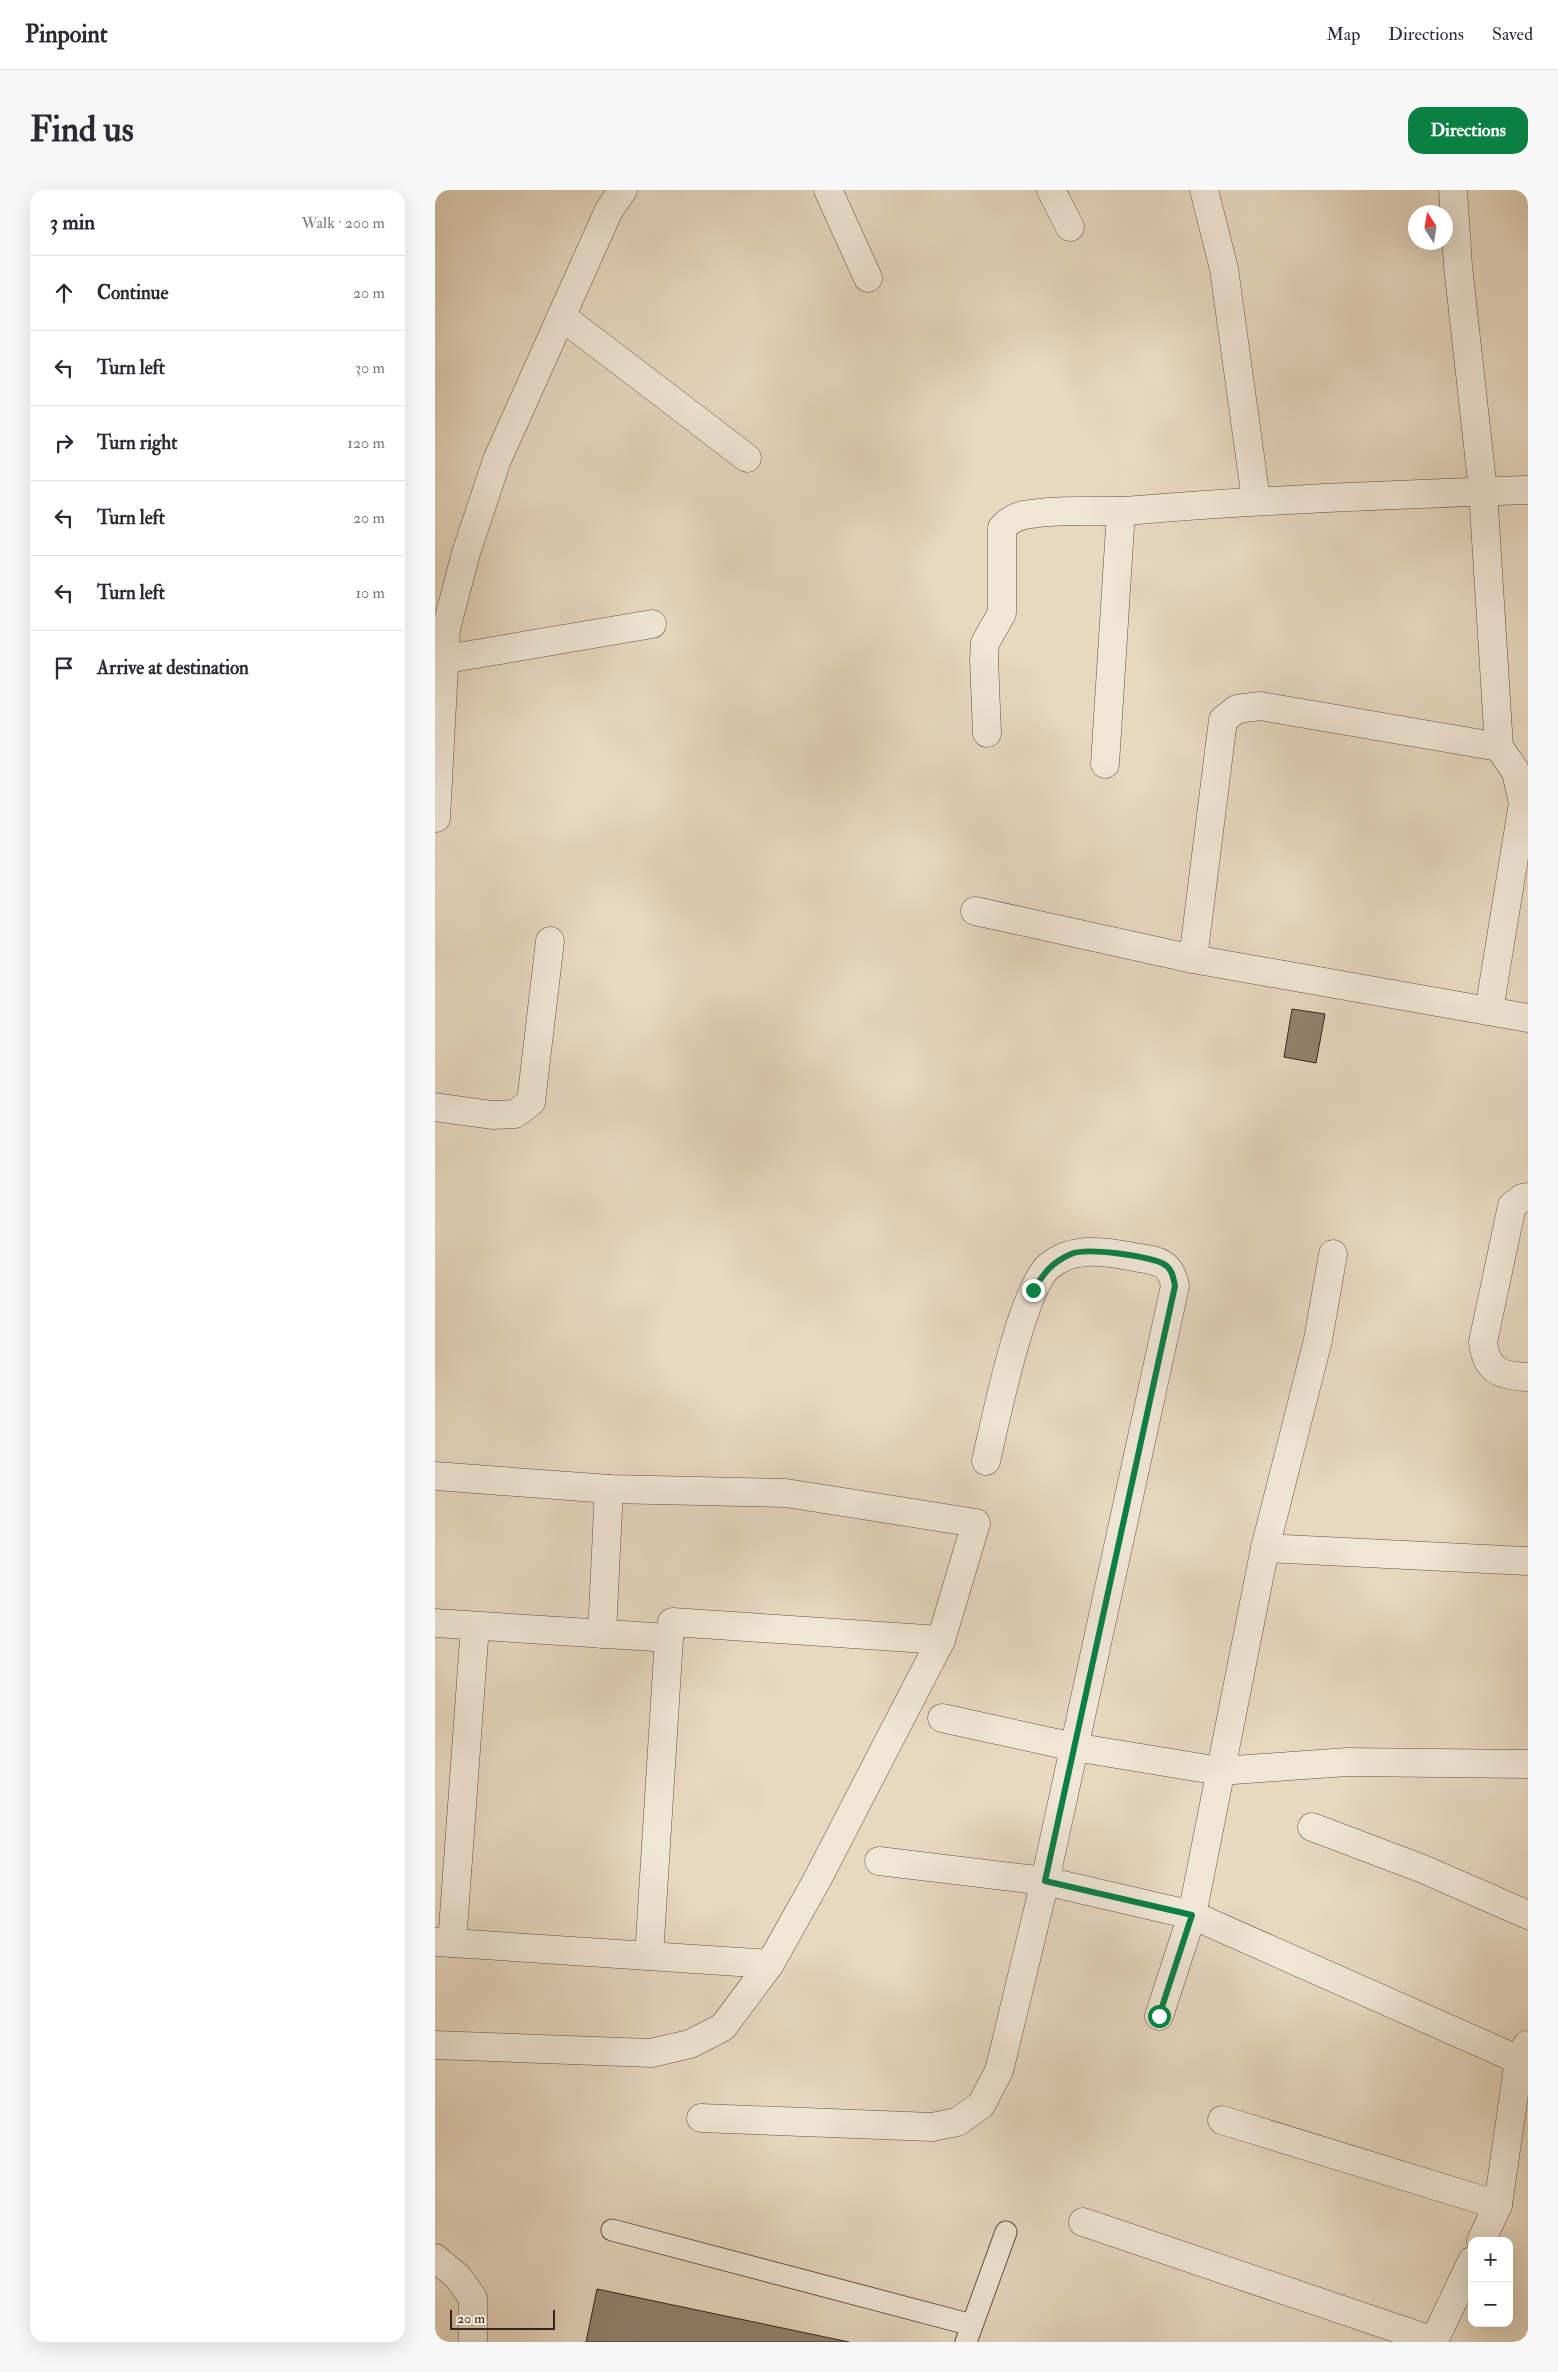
<!DOCTYPE html>
<html lang="en">
<head>
<meta charset="utf-8">
<style>
	:root { --surface:#fff; --page:#f7f7f7; --text:#2b2b33; --muted:#7c7c81; --line:#e1e1e2; --accent:#0b8043 }
	body { margin:0; font-family:"IM FELL Double Pica",serif; background:var(--page); color:var(--text) }
	.controls { position:absolute; right:15px; bottom:15px; display:grid; overflow:hidden; border-radius:10px; box-shadow:0 5px 20px #0002 }
	.controls button { width:45px; height:45px; display:grid; place-items:center; padding:0; border:0; border-bottom:1px solid var(--line); background:var(--surface); color:var(--text); font:25px sans-serif }
	.compass { position:absolute; left:973px; top:15px; width:45px; height:45px; border-radius:50%; background:var(--surface); box-shadow:0 5px 20px #0002; rotate:348deg }
	.scale { position:absolute; left:15px; bottom:12px; width:105px; box-sizing:border-box; padding-left:5px; border:2px solid #352419; border-top:0; font-size:14px; line-height:18px; white-space:nowrap; color:#352419; -webkit-text-stroke:4px #efe6d6; paint-order:stroke }
	.stop { position:absolute; width:15px; height:15px; margin:-11px; border:4px solid #0b8043; border-radius:50%; background:#fff }
	.stop.end { background:#0b8043; border-color:#fff; box-shadow:0 1px 5px #0008 }
	.list { margin:0; padding:0; list-style:none }
	h2 { display:flex; justify-content:space-between; align-items:center; height:65px; margin:0; padding:0 20px; font-size:21px }
	h2 small { font-size:16px; font-weight:400; color:var(--muted) }
	.list li { display:grid; grid-template-columns:32px 1fr auto; gap:15px; align-items:center; box-sizing:border-box; height:75px; padding:0 20px; border-top:1px solid var(--line) }
	.list b { display:block; font-size:19px; white-space:nowrap }
	.list em { font-size:16px; font-style:normal; color:var(--muted) }
	.icon { flex:none; width:28px; height:28px; fill:none; stroke:currentColor; stroke-width:2; stroke-linecap:round; stroke-linejoin:round }
	.map { position:relative; flex:none; width:1093px; height:2152px; overflow:hidden; border-radius:15px }
	header { display:flex; align-items:center; gap:30px; box-sizing:border-box; height:70px; padding:0 25px; background:var(--surface); border-bottom:1px solid var(--line) }
	header strong { font-size:24px }
	nav { display:flex; gap:28px; margin-inline-start:auto; font-size:18px }
	.intro { display:flex; align-items:center; justify-content:space-between; box-sizing:border-box; height:120px; padding:0 30px }
	h1 { margin:0; font-size:35px }
	.button { padding:12px 22px; border-radius:15px; background:var(--accent); color:#fff; font-size:18px; font-weight:700 }
	main { display:flex; gap:30px; padding:0 30px }
	aside { flex:1; background:var(--surface); border-radius:15px; box-shadow:0 5px 20px #0002 }
	.map>svg:first-child { display:block }
</style>
</head>
<body>
<header>
<strong>Pinpoint</strong>
<nav><a>Map</a><a>Directions</a><a>Saved</a></nav>
</header>
<div class="intro"><h1>Find us</h1><a class="button">Directions</a></div>
<main>
<aside>
<h2>3 min<small>Walk · 200 m</small></h2>
<ul class="list">
<li><svg class="icon" aria-label="ahead" viewBox="0 0 24 24"><path d="M12 20V5M6 11l6-6 6 6"/></svg><div><b>Continue</b></div><em>20 m</em></li>
<li><svg class="icon" aria-label="left" viewBox="0 0 24 24"><path d="M17 20v-9H6M10 6l-5 5 5 5"/></svg><div><b>Turn left</b></div><em>30 m</em></li>
<li><svg class="icon" aria-label="right" viewBox="0 0 24 24"><path d="M7 20v-9h11M14 6l5 5-5 5"/></svg><div><b>Turn right</b></div><em>120 m</em></li>
<li><svg class="icon" aria-label="left" viewBox="0 0 24 24"><path d="M17 20v-9H6M10 6l-5 5 5 5"/></svg><div><b>Turn left</b></div><em>20 m</em></li>
<li><svg class="icon" aria-label="left" viewBox="0 0 24 24"><path d="M17 20v-9H6M10 6l-5 5 5 5"/></svg><div><b>Turn left</b></div><em>10 m</em></li>
<li><svg class="icon" aria-label="arrive" viewBox="0 0 24 24"><path d="M6 21V4h12l-3 4 3 4H6"/></svg><div><b>Arrive at destination</b></div></li>
</ul>
</aside>
<div class="map">
<svg width="1093" height="2152" viewBox="0 0 1093 2152">
	<rect width="100%" height="100%" fill="#e7d8c0"/>
	<filter id="stains"><feTurbulence type="fractalNoise" baseFrequency=".004" numOctaves="4"/><feColorMatrix values="0 0 0 0 .2 0 0 0 0 .09 0 0 0 0 .02 0 0 0 .5 -.17"/></filter>
	<radialGradient id="worn" r=".72"><stop offset=".6" stop-color="#630" stop-opacity="0"/><stop offset="1" stop-color="#630" stop-opacity=".3"/></radialGradient>
	<!-- building -->
	<g fill="#928270" stroke="#352419">
		<polygon points="857,819 890,824 881,873 849,867"/>
		<polygon points="162,2099 414,2152 151,2152"/>
	</g>
	<g fill="none" stroke-linecap="round" stroke-linejoin="round">
		<!-- lane casing -->
		<g stroke="#625143" stroke-width="23">
			<g id="lane">
				<polyline points="177,2040 537,2135"/>
				<polyline points="531,2152 571,2042"/>
			</g>
		</g>
		<!-- street casing -->
		<g stroke="#625143" stroke-width="29">
			<g id="street">
				<polyline points="393,0 433,88"/>
				<polyline points="616,0 635,37"/>
				<polyline points="769,0 789,79 821,310"/>
				<polyline points="1018,0 1023,76 1048,301 1064,557"/>
				<polyline points="126,126 312,268"/>
				<polyline points="0,471 217,434"/>
				<path d="M552 543 549 470 550 453 567 423V338C573 331 579 327 589 325 626 318 665 323 703 320 833 309 963 305 1093 300"/>
				<polyline points="670,574 686,321"/>
				<polyline points="1,628 11,439 31,363 62,270 174,20 188,0"/>
				<polyline points="540,721 758,769 1093,828"/>
				<polyline points="758,769 788,530 802,519 825,516 1064,557 1081,582 1088,613 1054,821"/>
				<polyline points="0,917 57,925 80,924 96,912 115,751"/>
				<path d="M1093 1007 1087 1008 1077 1016 1048 1152C1051 1181 1066 1186 1093 1187"/>
				<polyline points="0,1286 174,1299 351,1303 541,1333 506,1450 382,1690 335,1774 17,1753"/>
				<polyline points="830,1358 1093,1371"/>
				<polyline points="0,1433 234,1448 237,1432 506,1450"/>
				<polyline points="167,1444 174,1299"/>
				<polyline points="507,1528 639,1557 785,1581 912,1572 1093,1574"/>
				<polyline points="877,1637 988,1679 1093,1725"/>
				<polyline points="444,1671 610,1691 757,1725 1084,1870"/>
				<polyline points="0,1752 17,1753 40,1436"/>
				<polyline points="214,1766 234,1448"/>
				<polyline points="724,1826 757,1725 830,1358 883,1150 898,1064"/>
				<polyline points="0,1855 216,1863 255,1854 288,1837 335,1774"/>
				<path d="M266 1928 497 1937 522 1932 546 1915 564 1881 610 1691 740 1096C735 1068 718 1071 694 1066 667 1061 637 1057 614 1076 587 1099 560 1232 551 1271"/>
				<polyline points="787,1930 1063,2015"/>
				<polyline points="648,2032 999,2151 1037,2071"/>
				<polyline points="1046,2051 1063,2015 1084,1870 1092,1855"/>
				<polyline points="0,2068 22,2086 38,2108 38,2152"/>
			</g>
		</g>
		<!-- lane -->
		<use href="#lane" stroke="#efe6d6" stroke-width="21"/>
		<!-- street -->
		<use href="#street" stroke="#efe6d6" stroke-width="28"/>
	</g>
	<g fill="none" stroke-linecap="round" stroke-linejoin="round">
		<!-- route -->
		<path stroke="#0b8043" stroke-width="6" d="M598 1100C610 1082 616 1073 636 1064 653 1057 710 1066 727 1073 737 1078 738 1086 740 1096L610 1691 757 1725 724 1826"/>
	</g>
	<rect width="100%" height="100%" filter="url(#stains)"/>
	<rect width="100%" height="100%" fill="url(#worn)"/>
</svg>
<div class="controls">
<button>+</button>
<button>−</button>
</div>
<svg class="compass" viewBox="-18 -18 36 36"><path d="M0-13l5 13h-10z" fill="#e53935"/><path d="M0 13l5-13h-10z" fill="#7c7c81"/></svg>
<div class="scale">20 m</div>
<div class="stop" style="left:724px;top:1826px"></div>
<div class="stop end" style="left:598px;top:1100px"></div>
</div>
</main>
</body>
</html>
